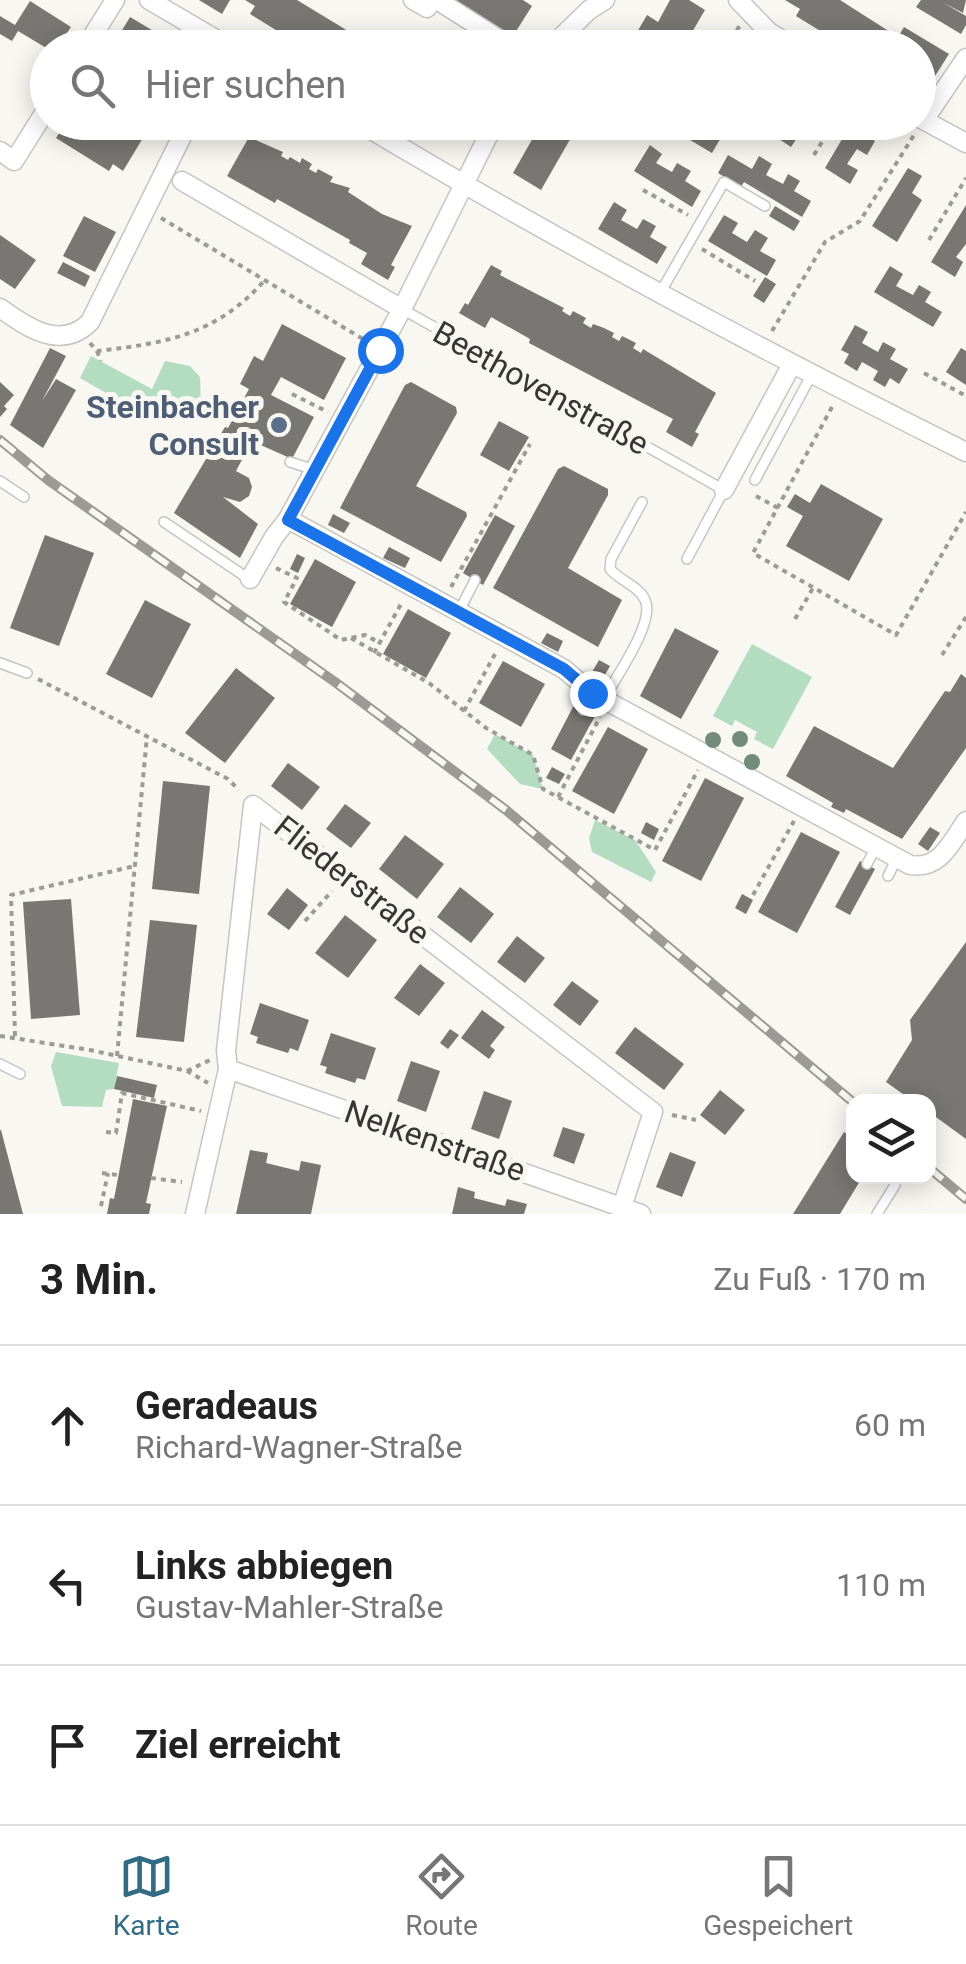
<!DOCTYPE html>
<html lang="de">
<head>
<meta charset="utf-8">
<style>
	:root { --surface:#fff; --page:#f2f2f2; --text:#222; --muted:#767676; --line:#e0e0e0; --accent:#316b84 }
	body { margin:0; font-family:Roboto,sans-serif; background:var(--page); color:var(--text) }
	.controls { position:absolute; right:30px; bottom:30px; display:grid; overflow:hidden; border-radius:20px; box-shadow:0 5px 25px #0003 }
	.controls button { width:90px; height:90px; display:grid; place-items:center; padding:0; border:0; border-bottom:2px solid var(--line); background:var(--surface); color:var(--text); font:50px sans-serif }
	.stop { position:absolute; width:30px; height:30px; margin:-22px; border:8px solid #1a73e8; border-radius:50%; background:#fff }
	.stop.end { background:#1a73e8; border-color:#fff; box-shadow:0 2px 10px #0008 }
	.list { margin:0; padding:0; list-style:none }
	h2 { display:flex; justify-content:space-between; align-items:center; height:130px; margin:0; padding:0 40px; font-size:42px }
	h2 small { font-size:32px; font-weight:400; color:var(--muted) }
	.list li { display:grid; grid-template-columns:65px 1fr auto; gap:30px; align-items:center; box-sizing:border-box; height:160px; padding:0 40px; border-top:2px solid var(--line) }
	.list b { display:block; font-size:38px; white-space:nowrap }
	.list p { margin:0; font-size:32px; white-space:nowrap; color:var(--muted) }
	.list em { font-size:32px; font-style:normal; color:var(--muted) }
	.icon { flex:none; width:55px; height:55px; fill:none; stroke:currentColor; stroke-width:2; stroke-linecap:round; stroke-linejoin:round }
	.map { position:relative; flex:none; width:966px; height:1214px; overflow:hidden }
	.search { position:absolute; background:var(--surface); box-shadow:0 5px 25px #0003; left:30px; right:30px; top:30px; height:110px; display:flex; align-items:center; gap:25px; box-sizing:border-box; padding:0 35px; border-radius:55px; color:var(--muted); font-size:38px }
	.sheet { height:610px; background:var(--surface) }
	nav { display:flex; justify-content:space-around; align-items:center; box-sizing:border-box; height:140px; border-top:2px solid var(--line); background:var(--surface); font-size:28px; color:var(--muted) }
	nav a { display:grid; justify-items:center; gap:5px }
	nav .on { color:var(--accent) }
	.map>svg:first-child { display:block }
</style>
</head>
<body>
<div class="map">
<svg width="966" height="1214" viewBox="0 0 966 1214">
	<rect width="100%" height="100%" fill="#f8f7f2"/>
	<!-- green -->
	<g fill="#b3dcc1">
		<polygon points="91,356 152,389 165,361 190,366 200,377 201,408 161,421 151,419 80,378"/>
		<polygon points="752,644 812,677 773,749 754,739 757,732 735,720 732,726 713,716"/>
		<polygon points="495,734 533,755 543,789 520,784 487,749"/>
		<polygon points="595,820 635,840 656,872 651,882 592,852 589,838"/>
		<polygon points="56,1052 119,1063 114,1089 106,1090 102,1107 62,1106 51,1066"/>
	</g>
	<!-- building -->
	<g fill="#787773">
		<polygon points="199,0 230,0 222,14"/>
		<polygon points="245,0 297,0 376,48 305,48 250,14 255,6"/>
		<polygon points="455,0 523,0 532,6 513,36"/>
		<polygon points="670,0 689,0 705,10 688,39 676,33 668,48 613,48 618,39 629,46 647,15 658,22"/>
		<polygon points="785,0 840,0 898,37 904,27 949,54 930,84 919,77 925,60 919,56 919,48 848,48 796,16 800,9"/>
		<polygon points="921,0 966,0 963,13 942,2 966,16 966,25 961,34 916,7"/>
		<polygon points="30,1 71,27 57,48 48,49 18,31 12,41 0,34 0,16 15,25"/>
		<polygon points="130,17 162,36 155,48 124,48 115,42"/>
		<polygon points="66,122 93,122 99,127 102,122 139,122 149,128 123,171 113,164 109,171 56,138"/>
		<polygon points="440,122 474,122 463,140"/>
		<polygon points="542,122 580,122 541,190 513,173"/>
		<polygon points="694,122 730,122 712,153 685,137"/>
		<polygon points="772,122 792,122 788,128 799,135 791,147 767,131"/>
		<polygon points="852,122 873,122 865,135 875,141 867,155 857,149 847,164 858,170 850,184 825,168"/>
		<polygon points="249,137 283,152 281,156 288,160 290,157 300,163 302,158 312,164 309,169 316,173 318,169 333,177 330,182 350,188 348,192 382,214 412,226 391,265 395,267 388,280 361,264 367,253 349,243 350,240 277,199 275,203 227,176"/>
		<polygon points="650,145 662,154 656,163 672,172 677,163 691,171 685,181 701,191 692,207 634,171"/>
		<polygon points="728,155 752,169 759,156 772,164 766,175 783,184 788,174 800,181 794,191 811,201 802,217 744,182 741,187 718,173"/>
		<polygon points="908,168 922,176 912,193 922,200 897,242 872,226"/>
		<polygon points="614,202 627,210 621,220 637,229 643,219 656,226 650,237 667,247 657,264 598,229"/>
		<polygon points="966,205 966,244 956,257 963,262 955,277 931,262"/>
		<polygon points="775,206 800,221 794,231 769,216"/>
		<polygon points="724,215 738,223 732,233 747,242 755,230 768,238 760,251 776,260 767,276 708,241"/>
		<polygon points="84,216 116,232 95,272 63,256"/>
		<polygon points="0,235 36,260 15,289 0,279"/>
		<polygon points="63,262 90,276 85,287 57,273"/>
		<polygon points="491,265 502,271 500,275 564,308 562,311 570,316 573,311 586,318 583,323 591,328 593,324 604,328 614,333 612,337 619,341 622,336 636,343 633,348 641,353 643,349 716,393 695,432 699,434 692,447 666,432 673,419 529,343 530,339 491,317 485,328 459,313 465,303 468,305"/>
		<polygon points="890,266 903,274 896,286 913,295 919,285 931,292 925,302 942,312 933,327 874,292"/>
		<polygon points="765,277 776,284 764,303 753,296"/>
		<polygon points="282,324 346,358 324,400 281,377 271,395 314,417 292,459 252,441 236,471 249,478 252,487 249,496 240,502 223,497 258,524 240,558 174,513 225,427 228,428 249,389 240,384 254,356 263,361"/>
		<polygon points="855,325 868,332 862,343 878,352 883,342 896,349 890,359 908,369 899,384 890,378 885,387 873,380 878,371 862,362 857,371 844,363 849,354 841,350"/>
		<polygon points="50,348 66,356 42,401 56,379 76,390 43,448 10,425"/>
		<polygon points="961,348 966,351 966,385 946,372"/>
		<polygon points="0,382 14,395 4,406 7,409 0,417"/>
		<polygon points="411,382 456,407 457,413 416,486 466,512 467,516 441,562 340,508 405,385"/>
		<polygon points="499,421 529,437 509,471 480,455"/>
		<polygon points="564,466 608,489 608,495 568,568 622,600 598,647 493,588 558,469"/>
		<polygon points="821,484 883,519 849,581 786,546 803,516 787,507 795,494 810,503"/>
		<polygon points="333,514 350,523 344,533 328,525"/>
		<polygon points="495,515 515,526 483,585 463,573"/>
		<polygon points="45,535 94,553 59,646 10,628"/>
		<polygon points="389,547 410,558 405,568 383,558"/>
		<polygon points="297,554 305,558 298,573 290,569"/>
		<polygon points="315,559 356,582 332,627 290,604"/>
		<polygon points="145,600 191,624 152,698 106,674"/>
		<polygon points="408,609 451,633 426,678 383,654"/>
		<polygon points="675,628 719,651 681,719 640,696"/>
		<polygon points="547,633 563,641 558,652 541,643"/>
		<polygon points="599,660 610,666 602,680 591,674"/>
		<polygon points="503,661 545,684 521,727 479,703"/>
		<polygon points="236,668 275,698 225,763 185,733"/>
		<polygon points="961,674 966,678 966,748 902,839 846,809 844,813 831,807 833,803 786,776 814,726 893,768 945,691 950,692"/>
		<polygon points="574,705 595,716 571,760 551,749"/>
		<polygon points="608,727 648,749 614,814 572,791"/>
		<polygon points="288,763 320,787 302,810 271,786"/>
		<polygon points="552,767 565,774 559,784 546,778"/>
		<polygon points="705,778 744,798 701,881 662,861"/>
		<polygon points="163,781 210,786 199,894 152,889"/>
		<polygon points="345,804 371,823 351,848 326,829"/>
		<polygon points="646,822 659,829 654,840 641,833"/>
		<polygon points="930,827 940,833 928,851 918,844"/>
		<polygon points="801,832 840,852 797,933 758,912"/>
		<polygon points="405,835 444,864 417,899 379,869"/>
		<polygon points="860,861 875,869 850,915 835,907"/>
		<polygon points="460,887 494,914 471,943 437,917"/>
		<polygon points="287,888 308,905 289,930 267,914"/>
		<polygon points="742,894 753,900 746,914 735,908"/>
		<polygon points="71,899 80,1015 31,1019 23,902"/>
		<polygon points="345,915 377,940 348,978 315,953"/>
		<polygon points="150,920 197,925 184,1042 136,1037"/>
		<polygon points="517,936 545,958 525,983 497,962"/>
		<polygon points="966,942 966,1139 929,1112 929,1102 914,1102 886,1082 912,1040 910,1020"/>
		<polygon points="420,964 445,983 419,1016 394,998"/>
		<polygon points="572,981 599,1001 580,1026 553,1005"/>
		<polygon points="260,1003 309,1020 298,1051 290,1048 288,1053 256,1043 258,1037 250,1034"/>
		<polygon points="482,1010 505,1027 490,1046 495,1050 489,1059 461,1038"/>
		<polygon points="635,1027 684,1064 664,1090 615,1053"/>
		<polygon points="450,1029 459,1035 448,1049 440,1043"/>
		<polygon points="331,1033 376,1048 365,1080 357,1078 355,1083 325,1073 327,1067 320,1065"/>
		<polygon points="411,1061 440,1071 426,1112 397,1101"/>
		<polygon points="117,1076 157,1085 154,1098 114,1089"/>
		<polygon points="720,1090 745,1110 725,1135 700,1115"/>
		<polygon points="484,1091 512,1101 499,1139 471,1129"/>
		<polygon points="133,1099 167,1106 146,1203 151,1204 149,1214 107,1214 110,1198 114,1199"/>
		<polygon points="563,1127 585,1134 574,1164 553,1156"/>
		<polygon points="0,1130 1,1130 23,1214 0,1214"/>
		<polygon points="844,1132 854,1138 854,1176 863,1176 840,1214 793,1214"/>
		<polygon points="250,1150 268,1153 266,1163 299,1171 301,1161 321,1165 311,1214 236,1214"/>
		<polygon points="670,1152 696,1162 682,1197 656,1187"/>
		<polygon points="458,1187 475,1192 474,1198 505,1206 507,1199 527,1204 524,1214 452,1214"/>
	</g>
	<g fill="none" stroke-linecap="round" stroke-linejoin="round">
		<!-- service casing -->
		<g stroke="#c7c5c1" stroke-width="12">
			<g id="service">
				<polyline points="660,293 724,182 765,206"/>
				<polyline points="402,309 724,490 687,559"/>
				<polyline points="290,462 315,470"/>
				<polyline points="755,480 812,374"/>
				<polyline points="0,481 24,497"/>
				<polyline points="164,522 249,579"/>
				<polyline points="458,613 475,580"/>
				<polyline points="0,663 27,673"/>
				<path d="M604 699C615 678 656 622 645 600 639 586 620 581 610 569L611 559 642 502"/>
				<polyline points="583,710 592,693"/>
				<polyline points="867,864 876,847"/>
				<polyline points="888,876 897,858"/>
				<polyline points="0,1064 20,1074"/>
				<polyline points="877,1214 895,1185"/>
			</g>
		</g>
		<!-- minor casing -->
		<g stroke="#c7c5c1" stroke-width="21">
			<g id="minor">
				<polyline points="149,0 231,48"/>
				<polyline points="413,0 427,8 432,0"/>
				<polyline points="437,0 513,48"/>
				<polyline points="738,0 769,32 795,48"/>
				<polyline points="85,48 115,0"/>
				<polyline points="550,48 589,10 605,0"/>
				<polyline points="918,117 966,143"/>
				<polyline points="924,120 966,58"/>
				<path d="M358 122C556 240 759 349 966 452"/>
				<polyline points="0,151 14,161 48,107"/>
				<polyline points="182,181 402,309"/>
				<path d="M0 308C28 328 61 351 90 322L189 122"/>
				<polyline points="724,490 792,364"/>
				<path d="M288 519 564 669 592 693 910 865C940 870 951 843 966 821"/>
				<polyline points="250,579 274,537 288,519 402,309 495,122"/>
				<polyline points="228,1069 641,1214"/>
				<polyline points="195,1214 228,1069 226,1051 253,805 653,1112 622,1207"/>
			</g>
		</g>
		<!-- path -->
		<g stroke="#9c9b97" stroke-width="4" stroke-dasharray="5 5" stroke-linecap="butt">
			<polyline points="727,48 740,25"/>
			<polyline points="814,155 834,122"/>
			<polyline points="643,190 688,215"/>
			<polyline points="161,218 363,339"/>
			<polyline points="929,240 966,178"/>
			<polyline points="702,249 755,281"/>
			<polyline points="772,331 825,242 860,221 914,135"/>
			<path d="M90 343 97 351C167 343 216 335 265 280"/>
			<polyline points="97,351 101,361"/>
			<polyline points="924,373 966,396"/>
			<polyline points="292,394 328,412"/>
			<polyline points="832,407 753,553 896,635 966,512"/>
			<polyline points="756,496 778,508"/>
			<polyline points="276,568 297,578 284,602 341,640 365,635 380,643"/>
			<polyline points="451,587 530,444"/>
			<polyline points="795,619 813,588"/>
			<polyline points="351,638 429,683 486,728 533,755 543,789 655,850 698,770"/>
			<polyline points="374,653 401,604"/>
			<polyline points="942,655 966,617"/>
			<polyline points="38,679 228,779 239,790"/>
			<polyline points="464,711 495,654"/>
			<polyline points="558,797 600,717"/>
			<polyline points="753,895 794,821"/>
			<polyline points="305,921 332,891"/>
			<polyline points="0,1036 90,1050 187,1071 208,1083"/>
			<polyline points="15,1036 11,895 135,866"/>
			<polyline points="117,1056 147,736"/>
			<polyline points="187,1071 210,1060"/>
			<polyline points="672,1115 696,1120"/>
			<polyline points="106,1132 116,1133 122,1093 201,1111"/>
			<polyline points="102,1173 118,1175"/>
			<polyline points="151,1178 182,1182"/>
			<polyline points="101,1206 108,1173"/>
		</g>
		<!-- service -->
		<use href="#service" stroke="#fff" stroke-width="9"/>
		<!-- minor -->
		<use href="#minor" stroke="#fff" stroke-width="18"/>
		<!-- rail casing -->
		<g stroke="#9b9a96" stroke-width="10">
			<g id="rail">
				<polyline points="0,440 48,480 335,682 506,810 854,1103"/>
				<polyline points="928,1167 966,1199"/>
			</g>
		</g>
		<!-- rail -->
		<use href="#rail" stroke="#f8f7f2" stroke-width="6" stroke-dasharray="19" stroke-linecap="butt"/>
	</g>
	<!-- trees -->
	<g fill="#718c7d">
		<circle cx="740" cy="739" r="8"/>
		<circle cx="713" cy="740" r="8"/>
		<circle cx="752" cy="762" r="8"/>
	</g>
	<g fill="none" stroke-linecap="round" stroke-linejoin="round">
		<!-- route -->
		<polyline stroke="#1a73e8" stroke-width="12" points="380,350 288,520 564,669 592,693"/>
	</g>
	<!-- markers -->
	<circle fill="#5c6f8a" stroke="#f8f7f2" stroke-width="4" cx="279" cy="425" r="10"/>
	<g text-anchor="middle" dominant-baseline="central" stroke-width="10" stroke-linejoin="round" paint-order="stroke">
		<!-- street labels -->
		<g font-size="32" fill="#373634" stroke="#f8f7f2">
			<text transform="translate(541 388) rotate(29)">Beethovenstraße</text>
			<text transform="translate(352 880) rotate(38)">Fliederstraße</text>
			<text transform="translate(435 1141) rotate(19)">Nelkenstraße</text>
		</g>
		<!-- service labels -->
		<g font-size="32" font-weight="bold" fill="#4e5e75" stroke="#f8f7f2" text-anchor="end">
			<text x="259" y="407">Steinbacher<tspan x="259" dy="37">Consult</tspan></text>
		</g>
	</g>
</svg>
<div class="controls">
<button><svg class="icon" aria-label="layers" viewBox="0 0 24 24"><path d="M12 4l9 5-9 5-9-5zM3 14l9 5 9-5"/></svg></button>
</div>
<div class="stop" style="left:380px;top:350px"></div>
<div class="stop end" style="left:592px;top:693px"></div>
<div class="search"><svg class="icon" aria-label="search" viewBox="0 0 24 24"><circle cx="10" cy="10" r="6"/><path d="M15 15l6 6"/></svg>Hier suchen</div>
</div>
<section class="sheet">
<h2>3 Min.<small>Zu Fuß · 170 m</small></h2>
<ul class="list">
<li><svg class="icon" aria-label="ahead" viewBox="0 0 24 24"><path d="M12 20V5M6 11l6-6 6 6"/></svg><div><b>Geradeaus</b><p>Richard-Wagner-Straße</p></div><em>60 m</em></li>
<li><svg class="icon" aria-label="left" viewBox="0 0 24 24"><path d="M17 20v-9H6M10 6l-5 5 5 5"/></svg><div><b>Links abbiegen</b><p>Gustav-Mahler-Straße</p></div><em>110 m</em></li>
<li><svg class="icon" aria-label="arrive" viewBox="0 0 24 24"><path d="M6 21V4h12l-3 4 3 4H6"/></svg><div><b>Ziel erreicht</b></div></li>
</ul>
</section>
<nav>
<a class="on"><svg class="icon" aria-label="map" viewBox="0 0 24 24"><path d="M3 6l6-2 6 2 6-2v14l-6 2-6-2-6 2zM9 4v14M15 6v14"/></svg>Karte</a>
<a><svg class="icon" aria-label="directions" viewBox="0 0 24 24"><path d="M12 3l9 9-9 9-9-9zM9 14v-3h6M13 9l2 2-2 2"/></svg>Route</a>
<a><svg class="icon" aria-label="saved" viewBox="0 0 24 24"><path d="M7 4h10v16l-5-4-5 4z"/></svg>Gespeichert</a>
</nav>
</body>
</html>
